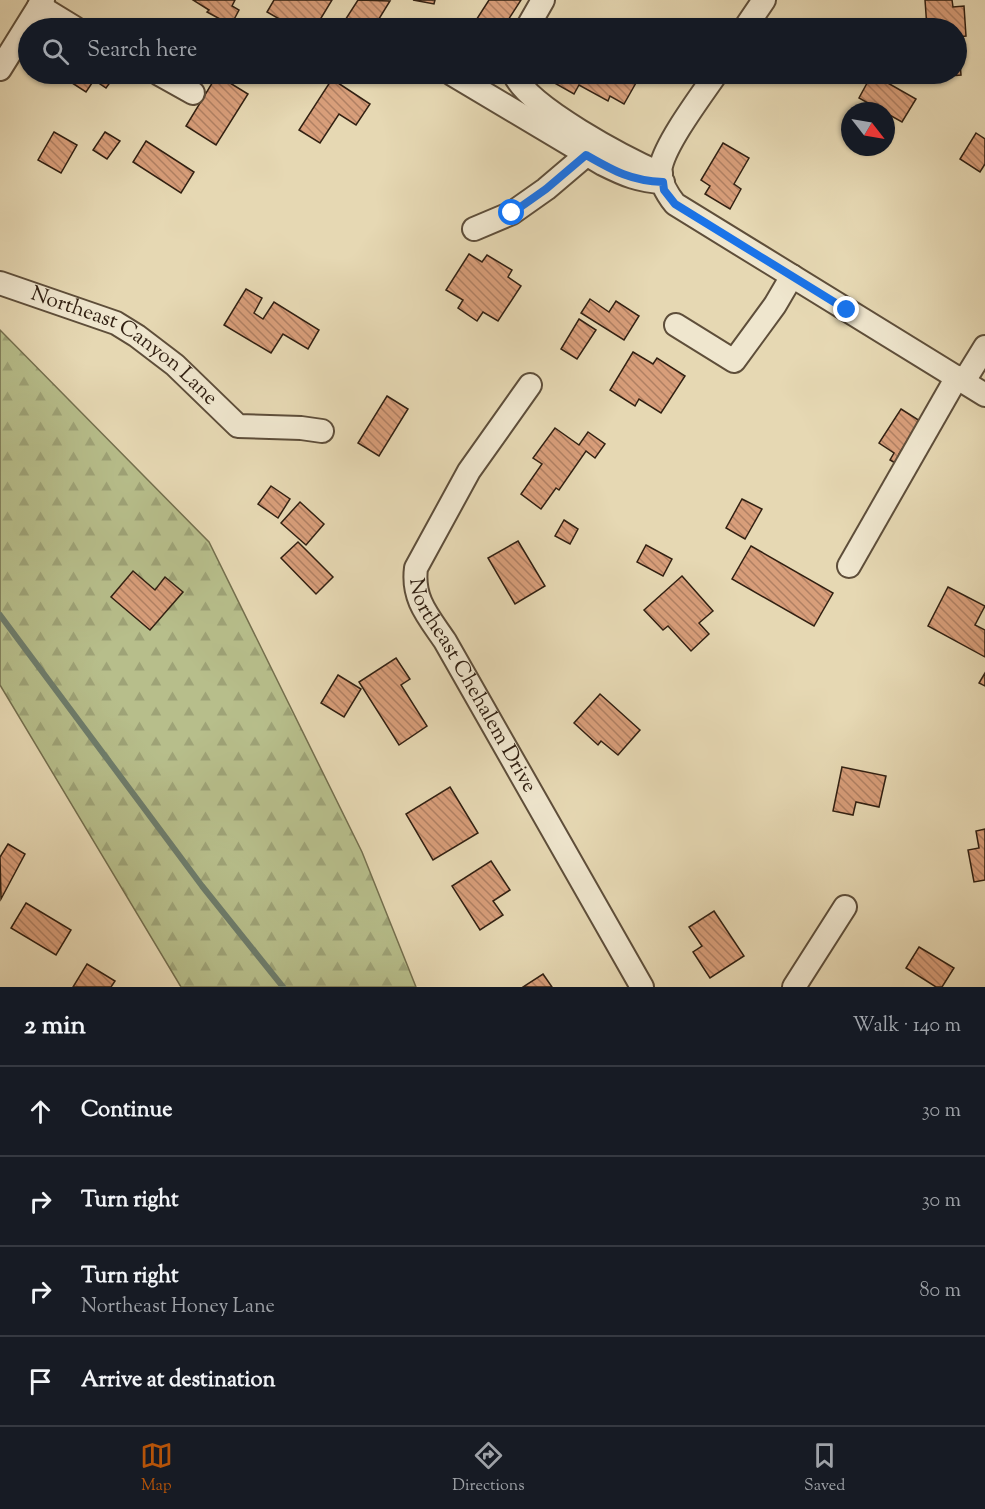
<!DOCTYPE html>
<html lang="en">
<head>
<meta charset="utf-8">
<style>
	:root { --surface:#171b24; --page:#242831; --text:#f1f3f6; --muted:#9ea1a6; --line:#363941; --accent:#b45309 }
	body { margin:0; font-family:"Sorts Mill Goudy",serif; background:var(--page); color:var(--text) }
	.compass { position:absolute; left:841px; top:102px; width:54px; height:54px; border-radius:50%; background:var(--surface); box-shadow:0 2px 4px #0004; rotate:121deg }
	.stop { position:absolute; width:18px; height:18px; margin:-14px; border:4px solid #1a73e8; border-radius:50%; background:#fff }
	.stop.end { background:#1a73e8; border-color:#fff; box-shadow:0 2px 6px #0008 }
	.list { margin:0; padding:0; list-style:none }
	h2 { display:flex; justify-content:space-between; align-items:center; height:78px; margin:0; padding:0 24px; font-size:26px }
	h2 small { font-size:20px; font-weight:400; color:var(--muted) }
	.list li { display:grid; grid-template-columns:39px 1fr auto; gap:18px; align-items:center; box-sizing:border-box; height:90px; padding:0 24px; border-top:2px solid var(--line) }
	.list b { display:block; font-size:22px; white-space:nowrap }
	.list p { margin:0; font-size:20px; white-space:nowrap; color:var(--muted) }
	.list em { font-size:20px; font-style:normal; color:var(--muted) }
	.icon { flex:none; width:33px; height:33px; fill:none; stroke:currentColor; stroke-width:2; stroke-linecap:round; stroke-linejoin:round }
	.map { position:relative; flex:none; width:985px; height:987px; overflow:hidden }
	.search { position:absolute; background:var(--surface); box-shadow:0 2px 4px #0004; left:18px; right:18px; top:18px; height:66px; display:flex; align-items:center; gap:15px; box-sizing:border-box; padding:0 21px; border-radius:33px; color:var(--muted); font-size:22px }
	.sheet { height:438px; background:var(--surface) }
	nav { display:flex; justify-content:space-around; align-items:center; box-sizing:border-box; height:84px; border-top:2px solid var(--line); background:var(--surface); font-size:16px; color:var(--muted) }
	nav a { display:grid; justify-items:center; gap:3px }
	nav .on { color:var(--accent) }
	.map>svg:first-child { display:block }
</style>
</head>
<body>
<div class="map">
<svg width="985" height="987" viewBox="0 0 985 987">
	<defs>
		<pattern id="forest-firs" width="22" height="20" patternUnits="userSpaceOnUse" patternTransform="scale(1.5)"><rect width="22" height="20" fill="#b7be8b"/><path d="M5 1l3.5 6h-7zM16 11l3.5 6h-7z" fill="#9ea377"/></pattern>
		<pattern id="building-back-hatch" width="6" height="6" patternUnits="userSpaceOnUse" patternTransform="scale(1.5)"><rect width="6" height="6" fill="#d89e7a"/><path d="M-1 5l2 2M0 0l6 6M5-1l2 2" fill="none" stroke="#b08063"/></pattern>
	</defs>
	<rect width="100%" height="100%" fill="#e6d8b3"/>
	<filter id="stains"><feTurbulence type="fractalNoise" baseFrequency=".00333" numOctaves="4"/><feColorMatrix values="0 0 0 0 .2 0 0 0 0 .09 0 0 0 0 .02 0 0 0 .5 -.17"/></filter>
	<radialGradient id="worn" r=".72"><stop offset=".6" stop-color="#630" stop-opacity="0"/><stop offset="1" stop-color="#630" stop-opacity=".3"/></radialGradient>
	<!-- forest -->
	<polygon fill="url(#forest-firs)" stroke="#746f4e" stroke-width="1.5" points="0,330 209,542 362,852 416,987 181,987 0,685"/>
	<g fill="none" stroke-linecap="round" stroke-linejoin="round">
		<!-- stream -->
		<polyline stroke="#6e7d6c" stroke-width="6" points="0,615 202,886 283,987"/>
	</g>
	<!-- building -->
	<g fill="url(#building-back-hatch)" stroke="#312012" stroke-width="1.5">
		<polygon points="193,0 235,0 232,6 239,10 231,25 207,12 209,10"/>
		<polygon points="274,0 332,0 315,28 306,25 304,28 295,28 267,12"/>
		<polygon points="358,0 390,1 377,22 385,27 384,28 340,28"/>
		<polygon points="413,0 435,0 434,4"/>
		<polygon points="489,0 521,0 503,28 471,28"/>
		<polygon points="925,0 952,0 953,7 964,6 966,36 958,37 961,75 937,77 937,74 956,74 956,28 927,28"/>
		<polygon points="74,74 108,74 114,77 106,88 94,80 86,92 69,81"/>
		<polygon points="543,74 641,74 624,104 610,96 608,101 579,85 574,94 542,76"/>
		<polygon points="872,74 916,99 902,122 886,113 886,111 882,111 859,98"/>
		<polygon points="217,75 248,94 216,145 186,126"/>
		<polygon points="332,79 370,104 356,125 339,114 320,143 299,130"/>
		<polygon points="54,132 77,145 61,173 38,160"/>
		<polygon points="105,132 120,141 107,159 93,150"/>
		<polygon points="976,133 985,139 985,164 980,172 960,159"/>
		<polygon points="146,141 194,172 181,193 133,162"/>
		<polygon points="723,143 749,158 734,184 741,189 730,209 705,194 710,186 701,180"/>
		<polygon points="469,254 482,262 487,255 512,270 508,277 521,286 498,321 483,312 477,321 458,308 463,300 446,290"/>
		<polygon points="246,289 262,298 254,313 263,319 274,302 319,330 308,349 283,334 271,353 224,325"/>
		<polygon points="590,299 609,312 616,301 639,316 624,340 581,313"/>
		<polygon points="579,319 596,330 577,359 561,349"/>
		<polygon points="633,352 653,364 657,358 685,376 661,413 639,399 635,406 610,390"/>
		<polygon points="387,396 408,409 379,456 358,443"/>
		<polygon points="901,409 920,421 899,454 905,458 900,466 890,460 894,453 879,443"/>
		<polygon points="555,428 579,445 588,432 605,444 595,458 586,451 559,490 556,488 541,509 521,494 542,464 533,458"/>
		<polygon points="271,486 290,499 278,518 258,504"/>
		<polygon points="742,499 762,509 745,539 726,528"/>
		<polygon points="300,502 324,524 306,545 281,523"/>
		<polygon points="564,520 578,529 570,544 555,536"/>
		<polygon points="518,541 545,586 515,604 488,558"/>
		<polygon points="298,542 333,577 316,594 281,558"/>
		<polygon points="646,545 672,559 663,576 637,562"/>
		<polygon points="751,546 833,593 814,626 732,579"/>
		<polygon points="133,571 155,590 165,577 183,592 150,630 111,597"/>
		<polygon points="682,576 713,611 699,623 709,634 691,651 668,626 663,630 644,610"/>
		<polygon points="948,587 985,606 975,625 985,630 985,657 928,626"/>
		<polygon points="396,658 410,679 401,685 427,726 399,745 359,682"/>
		<polygon points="985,673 985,686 979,683"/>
		<polygon points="338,675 361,689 344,717 321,703"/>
		<polygon points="600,694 640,730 618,755 601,741 598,745 574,723"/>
		<polygon points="842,767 886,776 879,807 856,802 853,815 833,811"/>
		<polygon points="450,787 478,833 433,860 406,814"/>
		<polygon points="985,829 985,880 974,882 968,850 979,848 976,831"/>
		<polygon points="8,844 25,854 1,899 0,857"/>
		<polygon points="491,861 510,890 493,901 503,915 480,930 452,886"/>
		<polygon points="26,903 71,930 56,955 11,928"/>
		<polygon points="714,911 744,956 710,978 693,952 702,946 689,927"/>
		<polygon points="919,947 954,968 942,987 936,987 906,968"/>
		<polygon points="87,964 115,981 111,987 73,987"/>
		<polygon points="543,974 552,987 523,987"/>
	</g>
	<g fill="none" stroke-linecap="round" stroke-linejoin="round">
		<!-- minor casing -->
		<g stroke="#5e4e3a" stroke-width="26">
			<g id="minor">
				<polyline points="39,6 75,28"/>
				<polyline points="527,28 543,0"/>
				<polyline points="745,28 764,0"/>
				<polyline points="0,69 43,0"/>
				<polyline points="159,74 193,93"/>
				<path d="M452 74 603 164C625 175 639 181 663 182"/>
				<path d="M514 74C529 108 625 158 661 174"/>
				<path d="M716 74C701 96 667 141 661 166 658 180 667 194 675 204L985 395"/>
				<polyline points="474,229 512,213 546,189 586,155"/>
				<path id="s1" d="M0 283 116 323 137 336 175 365 238 426 301 428 322 431"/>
				<polyline points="676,325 734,361 775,305 792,276"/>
				<polyline points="964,381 985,347"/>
				<path id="s2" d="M530 385 469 471 416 568C412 599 428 616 445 641L642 987"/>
				<polyline points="849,566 957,377"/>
				<polyline points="794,987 845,907"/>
			</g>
		</g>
		<!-- minor -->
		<use href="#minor" stroke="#efe6ce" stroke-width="22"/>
	</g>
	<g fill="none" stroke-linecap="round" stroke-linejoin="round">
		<!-- route -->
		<path stroke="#1a73e8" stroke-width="8" d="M512 213 546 189 586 155C614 171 631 181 663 182L664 190 675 204 847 310"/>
	</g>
	<g text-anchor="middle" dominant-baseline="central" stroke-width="4.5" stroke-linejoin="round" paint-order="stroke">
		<!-- street labels -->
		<g font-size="21" fill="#312012" stroke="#efe6ce">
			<text stroke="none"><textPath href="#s1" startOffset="141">Northeast Canyon Lane</textPath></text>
			<text stroke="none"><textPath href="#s2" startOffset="348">Northeast Chehalem Drive</textPath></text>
		</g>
	</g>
	<rect width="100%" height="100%" filter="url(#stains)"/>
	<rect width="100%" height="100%" fill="url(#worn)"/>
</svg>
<svg class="compass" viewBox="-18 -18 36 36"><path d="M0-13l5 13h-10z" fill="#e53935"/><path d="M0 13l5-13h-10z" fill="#9ea1a6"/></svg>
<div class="stop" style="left:512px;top:213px"></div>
<div class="stop end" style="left:847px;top:310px"></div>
<div class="search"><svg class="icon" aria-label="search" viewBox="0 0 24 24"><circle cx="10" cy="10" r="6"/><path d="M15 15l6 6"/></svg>Search here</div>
</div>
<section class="sheet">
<h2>2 min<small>Walk · 140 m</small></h2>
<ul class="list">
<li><svg class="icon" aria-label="ahead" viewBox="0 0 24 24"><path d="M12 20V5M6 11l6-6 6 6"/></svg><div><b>Continue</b></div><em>30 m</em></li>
<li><svg class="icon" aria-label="right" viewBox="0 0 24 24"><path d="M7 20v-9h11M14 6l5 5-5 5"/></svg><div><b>Turn right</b></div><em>30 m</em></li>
<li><svg class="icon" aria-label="right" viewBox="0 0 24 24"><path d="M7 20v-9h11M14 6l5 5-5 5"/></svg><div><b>Turn right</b><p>Northeast Honey Lane</p></div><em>80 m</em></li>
<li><svg class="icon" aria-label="arrive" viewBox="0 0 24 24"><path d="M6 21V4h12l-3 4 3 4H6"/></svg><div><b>Arrive at destination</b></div></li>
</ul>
</section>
<nav>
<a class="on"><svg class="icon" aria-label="map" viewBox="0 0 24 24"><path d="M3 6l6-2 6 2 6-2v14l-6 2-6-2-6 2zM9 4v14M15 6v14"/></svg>Map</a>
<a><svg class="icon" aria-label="directions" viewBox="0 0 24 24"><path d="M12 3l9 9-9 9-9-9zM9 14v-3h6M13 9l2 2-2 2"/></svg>Directions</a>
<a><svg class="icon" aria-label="saved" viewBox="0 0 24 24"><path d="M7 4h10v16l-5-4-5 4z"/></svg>Saved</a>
</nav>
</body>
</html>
